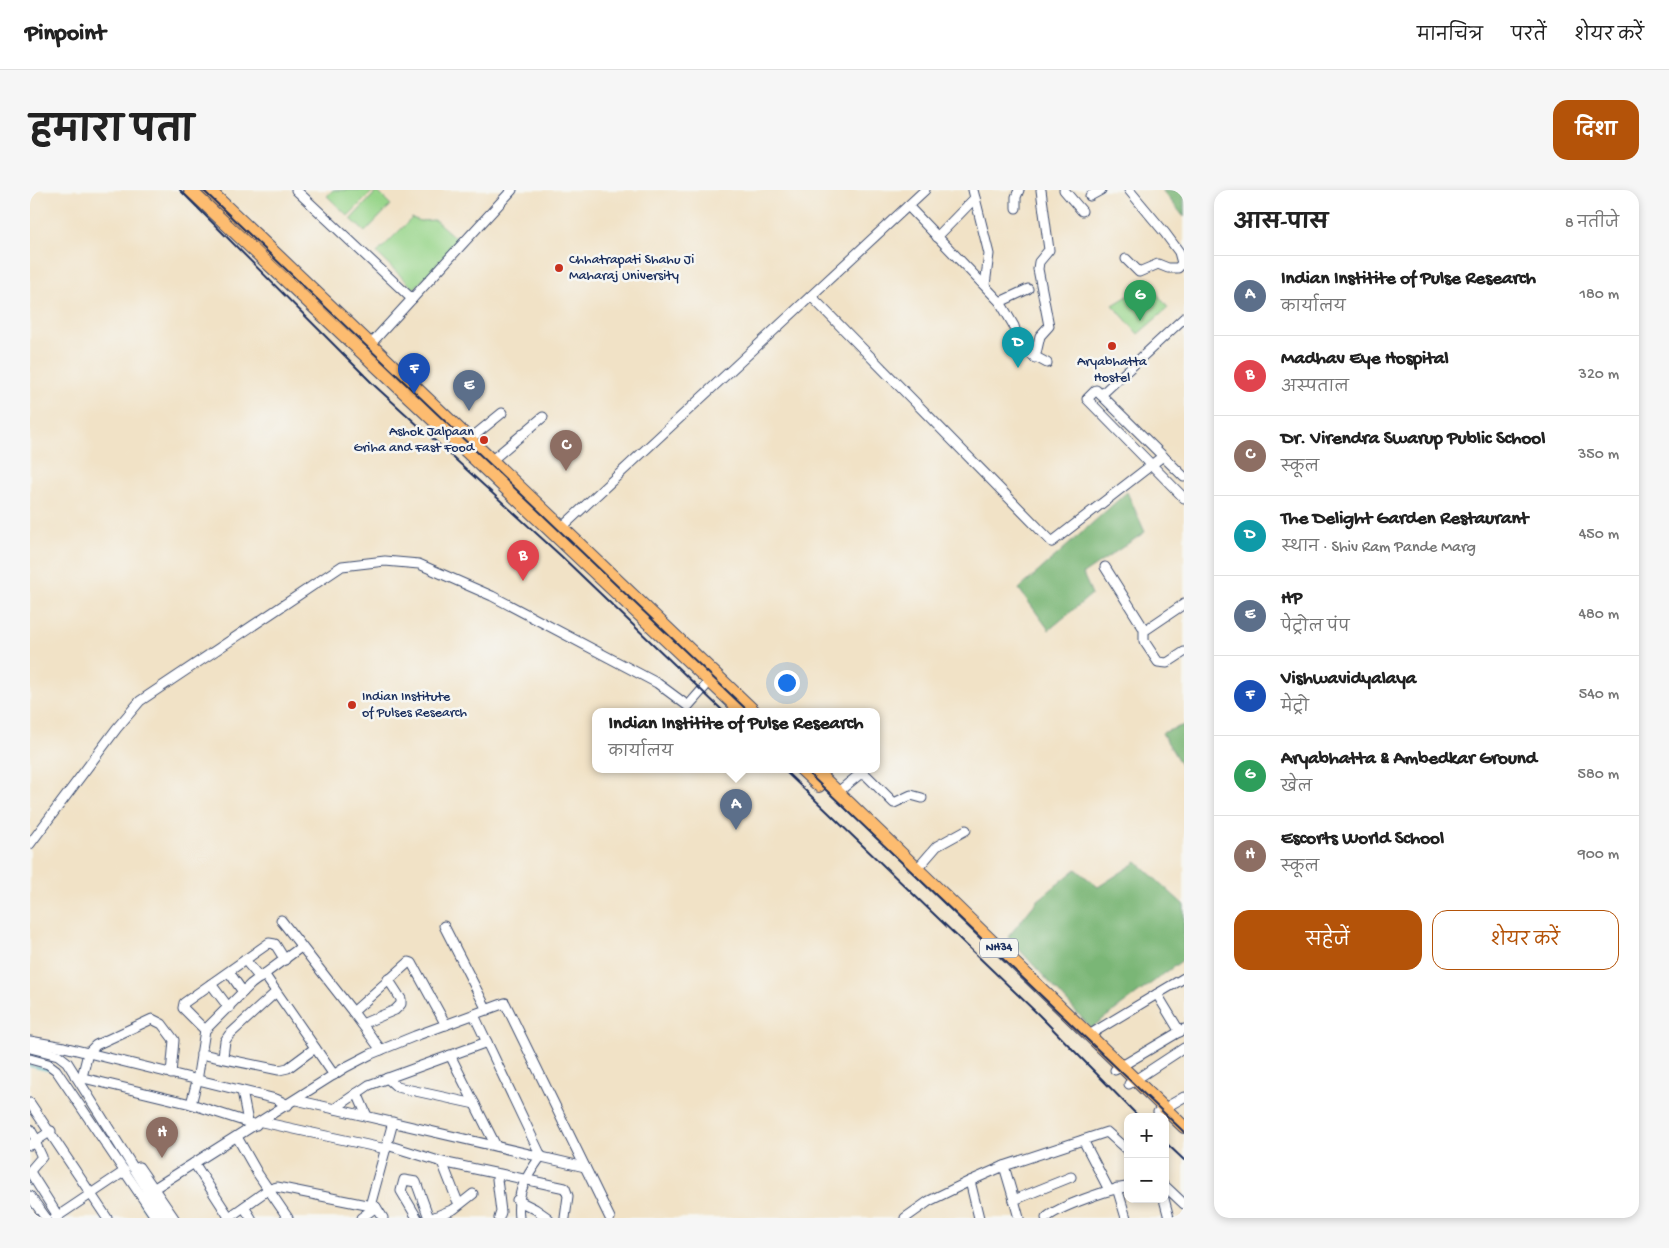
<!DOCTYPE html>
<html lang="hi">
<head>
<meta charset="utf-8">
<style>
	:root { --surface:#fff; --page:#f6f6f6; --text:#222; --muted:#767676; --line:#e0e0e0; --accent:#b45309 }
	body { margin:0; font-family:"Gochi Hand","Playpen Sans Deva",sans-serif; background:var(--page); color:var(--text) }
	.controls { position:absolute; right:15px; bottom:15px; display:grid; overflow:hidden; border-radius:10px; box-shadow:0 2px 8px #0003 }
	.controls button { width:45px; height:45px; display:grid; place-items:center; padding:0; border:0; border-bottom:1px solid var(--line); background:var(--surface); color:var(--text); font:25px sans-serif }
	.you { position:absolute; left:756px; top:492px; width:18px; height:18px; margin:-12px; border:4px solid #fff; border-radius:50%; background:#1a73e8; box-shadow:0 0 0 8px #1a73e833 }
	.badge { display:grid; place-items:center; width:32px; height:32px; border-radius:50%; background:var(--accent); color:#fff; font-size:16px; font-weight:700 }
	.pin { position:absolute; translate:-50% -41px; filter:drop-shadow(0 1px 2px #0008) }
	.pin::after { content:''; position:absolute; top:26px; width:18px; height:15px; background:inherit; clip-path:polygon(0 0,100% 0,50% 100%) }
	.popup { position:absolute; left:562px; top:518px; width:288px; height:65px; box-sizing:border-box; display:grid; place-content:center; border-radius:10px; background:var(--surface); filter:drop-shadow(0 1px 4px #0005); font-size:16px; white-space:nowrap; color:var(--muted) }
	.popup b { font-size:19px; color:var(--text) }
	.popup::after { content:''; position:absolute; left:50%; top:100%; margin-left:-10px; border:10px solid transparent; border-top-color:var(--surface) }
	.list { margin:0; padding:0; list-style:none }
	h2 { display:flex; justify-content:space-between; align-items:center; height:65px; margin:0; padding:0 20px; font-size:21px }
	h2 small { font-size:16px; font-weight:400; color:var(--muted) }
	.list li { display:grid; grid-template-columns:32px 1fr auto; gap:15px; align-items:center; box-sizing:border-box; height:80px; padding:0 20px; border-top:1px solid var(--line) }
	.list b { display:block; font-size:19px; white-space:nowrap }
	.list p { margin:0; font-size:16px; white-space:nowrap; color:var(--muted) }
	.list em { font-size:16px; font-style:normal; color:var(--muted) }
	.actions { display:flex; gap:10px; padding:15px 20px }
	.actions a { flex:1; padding:11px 0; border:1px solid var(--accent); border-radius:15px; text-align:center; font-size:18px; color:var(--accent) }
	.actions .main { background:var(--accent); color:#fff }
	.map { position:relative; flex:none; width:1154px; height:1028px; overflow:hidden; border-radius:15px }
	header { display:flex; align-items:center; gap:30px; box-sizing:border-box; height:70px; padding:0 25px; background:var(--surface); border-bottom:1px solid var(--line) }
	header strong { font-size:24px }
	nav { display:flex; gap:28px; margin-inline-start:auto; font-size:18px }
	.intro { display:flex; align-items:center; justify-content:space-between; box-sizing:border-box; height:120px; padding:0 30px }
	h1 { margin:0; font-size:35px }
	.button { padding:12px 22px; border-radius:15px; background:var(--accent); color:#fff; font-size:18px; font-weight:700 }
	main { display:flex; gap:30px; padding:0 30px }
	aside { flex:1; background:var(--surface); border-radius:15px; box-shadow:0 2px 8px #0003 }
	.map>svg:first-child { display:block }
</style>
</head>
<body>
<header>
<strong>Pinpoint</strong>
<nav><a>मानचित्र</a><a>परतें</a><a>शेयर करें</a></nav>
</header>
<div class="intro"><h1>हमारा पता</h1><a class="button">दिशा</a></div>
<main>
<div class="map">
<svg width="1154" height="1028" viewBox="0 0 1154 1028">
	<rect width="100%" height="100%" fill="#f6f6f2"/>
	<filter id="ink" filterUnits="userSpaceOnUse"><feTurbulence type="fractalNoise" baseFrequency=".02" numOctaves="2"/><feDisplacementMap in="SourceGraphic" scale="10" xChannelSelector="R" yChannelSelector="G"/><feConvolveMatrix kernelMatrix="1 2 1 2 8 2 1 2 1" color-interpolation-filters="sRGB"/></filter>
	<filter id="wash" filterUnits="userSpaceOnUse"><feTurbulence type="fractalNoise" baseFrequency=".0096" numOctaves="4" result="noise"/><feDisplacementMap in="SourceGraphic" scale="20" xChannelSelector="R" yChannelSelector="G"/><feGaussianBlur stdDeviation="1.12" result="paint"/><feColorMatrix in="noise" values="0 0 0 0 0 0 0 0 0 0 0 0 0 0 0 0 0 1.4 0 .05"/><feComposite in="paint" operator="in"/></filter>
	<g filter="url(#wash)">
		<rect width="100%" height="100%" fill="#f1e2c6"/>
		<!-- green -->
		<g fill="#98d58a" stroke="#5a8274">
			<polygon points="303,0 344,0 318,26 297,6"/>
			<polygon points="347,1 361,15 335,42 321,29"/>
			<polygon points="382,28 390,31 405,30 429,51 384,99 347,63"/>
			<polygon points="1119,93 1138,118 1108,144 1083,115"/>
		</g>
		<!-- forest -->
		<g fill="#7ab676" stroke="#4a726a">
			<polygon points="1132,0 1154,0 1154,27"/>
			<polygon points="1097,302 1115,342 1053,384 1062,404 1019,440 989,399"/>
			<polygon points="1154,535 1154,580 1132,543"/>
			<polygon points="1107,672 1154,715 1154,769 1061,838 978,747 1007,711 1046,679 1068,697"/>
		</g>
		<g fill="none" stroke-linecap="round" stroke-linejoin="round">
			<!-- stream -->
			<g stroke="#4bb9c4" stroke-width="2">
				<polyline points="0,876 22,881"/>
				<polyline points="109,1011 120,1028"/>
			</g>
		</g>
	</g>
	<g filter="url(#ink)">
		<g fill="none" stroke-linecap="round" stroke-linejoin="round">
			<!-- minor casing -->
			<g stroke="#3b4a6e" stroke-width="11">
				<g id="minor">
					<polyline points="266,0 382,109"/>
					<polyline points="943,0 959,64 955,95"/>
					<polyline points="1034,0 1052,21"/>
					<polyline points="1060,6 1071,0"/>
					<polyline points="878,16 970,112 984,136 991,159 1017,173"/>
					<polyline points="986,18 986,7 989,0"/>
					<polyline points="907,47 945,8"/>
					<polyline points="1096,69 1109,82 1128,74 1138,78 1148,78 1152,73 1149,62 1135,43 1099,0"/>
					<polyline points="781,106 1022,352 1133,266"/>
					<polyline points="970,112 998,99"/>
					<polyline points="337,158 482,0"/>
					<polyline points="1005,168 1010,146 1019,136 1008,79 1009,72 1019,60 1011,0"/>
					<polyline points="1071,205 1154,128"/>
					<polyline points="440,249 472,223"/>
					<polyline points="462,270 513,227"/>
					<polyline points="1154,287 1066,200 1057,209 1154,308"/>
					<polyline points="529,340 895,0"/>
					<polyline points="1075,377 1114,439 1117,439 1154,414"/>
					<polyline points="1114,439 1114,451 1128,472 1137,473 1154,462"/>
					<polyline points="808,602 830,584 837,586 864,613 881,605 892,608"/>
					<polyline points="0,654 87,538 110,511 312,376 355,371 389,374 462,406 627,493 658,516 680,491"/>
					<polyline points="887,679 907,656 936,640"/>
					<polyline points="251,730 323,822"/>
					<polyline points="414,736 457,820"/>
					<polyline points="215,770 230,788"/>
					<polyline points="199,782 213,802"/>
					<polyline points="234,784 304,885"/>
					<polyline points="181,794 199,818"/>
					<polyline points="1127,804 1154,788"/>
					<path d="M444 825 511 966C496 987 486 1002 489 1028"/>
					<polyline points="332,834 365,820 371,814 371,809 358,789"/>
					<polyline points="175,840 153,818 154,813 239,753 245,754 255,770"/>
					<polyline points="1059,845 1127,804 1150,842"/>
					<polyline points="0,851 34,857 246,909 258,915"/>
					<polyline points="0,858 28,865 37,872 135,1028"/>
					<polyline points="351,860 323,822 379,772 382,773 416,835"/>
					<polyline points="171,864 249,880 258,878 285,858"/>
					<polyline points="420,865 466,956"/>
					<polyline points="193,866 195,851 199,845 245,803"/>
					<polyline points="0,869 18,874 26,880 126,1028"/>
					<polyline points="1085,880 1154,839"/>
					<polyline points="45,886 161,914 167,891 175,840 221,794 271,757"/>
					<polyline points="52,887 58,863 66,855 122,829 132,834 144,850 141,884"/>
					<polyline points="357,888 367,897 445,914"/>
					<polyline points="1099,894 1154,858"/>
					<polyline points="212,901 218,932"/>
					<polyline points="327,903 337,926"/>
					<polyline points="266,910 555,977"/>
					<polyline points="0,913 77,1028"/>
					<polyline points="161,914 226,935"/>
					<polyline points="304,919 339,895 457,852"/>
					<polyline points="1128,922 1154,907"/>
					<polyline points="232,932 356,959"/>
					<polyline points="0,939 7,951"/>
					<polyline points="207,947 228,984 258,1028"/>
					<polyline points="1053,950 1079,1000"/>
					<polyline points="0,955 21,941"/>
					<polyline points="357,955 412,972 427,1010"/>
					<polyline points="412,972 469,984"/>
					<polyline points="164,973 199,1027"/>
					<polyline points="109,977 144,1028"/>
					<polyline points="0,981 12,967 5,952"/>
					<polyline points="0,982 28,1026"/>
					<polyline points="940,991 974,976"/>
					<polyline points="1135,996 1154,1014"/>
					<polyline points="1087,998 1096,1028"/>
					<polyline points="0,1006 16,1028"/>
					<polyline points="112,1006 316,877 341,864 385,846 475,813 580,1028"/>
					<polyline points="1134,1009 1139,1028"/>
					<polyline points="487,1010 505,1019 518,1028"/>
					<polyline points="984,1010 974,976 1077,942 1098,961"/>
					<polyline points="340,1016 363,932"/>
					<polyline points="214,1017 221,1028"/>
					<polyline points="25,1028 95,981"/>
					<polyline points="198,1028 239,999 247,997 346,1017 353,1028"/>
					<polyline points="331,1028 346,1017"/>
					<polyline points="387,1028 371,1001 374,990 386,992 399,1028"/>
					<polyline points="402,1028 424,1019 443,1004"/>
					<polyline points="469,1028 471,1022 467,989 470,984 535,998 538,1006 535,1028"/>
					<polyline points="875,1028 899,1011 940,991 949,1028"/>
					<polyline points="989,1028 984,1010 1041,987"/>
					<path d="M1016 1028C1028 1017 1081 998 1098 997"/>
				</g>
			</g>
			<!-- highway casing -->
			<g stroke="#3b4a6e" stroke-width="14">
				<g id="highway">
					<polyline points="160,0 711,521"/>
					<polyline points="179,0 724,521"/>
					<polyline points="771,579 789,596"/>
					<polyline points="784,579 1154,937"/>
				</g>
			</g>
			<!-- minor -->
			<use href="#minor" stroke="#fff" stroke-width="9"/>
			<!-- highway -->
			<use href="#highway" stroke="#fdbc70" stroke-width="12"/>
			<!-- rail -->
			<g stroke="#1b2f5e" stroke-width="2">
				<polyline points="150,0 345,196 530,365 693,521"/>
				<polyline points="173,0 718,521"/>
				<polyline points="753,579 1009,825 1109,927"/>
				<polyline points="774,579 1154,942"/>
				<polyline points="1135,952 1154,970"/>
			</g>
		</g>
	</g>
	<!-- markers -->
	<g fill="#c8321e" stroke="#f6f6f2" stroke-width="2">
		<circle cx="529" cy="78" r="5"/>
		<circle cx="1082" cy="156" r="5"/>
		<circle cx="454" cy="250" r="5"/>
		<circle cx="322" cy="515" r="5"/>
	</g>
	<g text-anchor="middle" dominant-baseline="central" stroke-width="5" stroke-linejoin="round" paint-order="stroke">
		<!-- shield labels -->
		<rect fill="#f6f6f2" stroke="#5d6b8a" stroke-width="1" x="950" y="748.5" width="38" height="19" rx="4"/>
		<g font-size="12" font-weight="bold" fill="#1b2f5e">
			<text x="969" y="758">NH34</text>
		</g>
		<!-- poi labels -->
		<g font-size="14" fill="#1b2f5e" stroke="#f6f6f2" text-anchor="start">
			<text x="539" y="70">Chhatrapati Shahu Ji<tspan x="539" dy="16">Maharaj University</tspan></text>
			<text x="1082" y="172" text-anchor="middle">Aryabhatta<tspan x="1082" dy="16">Hostel</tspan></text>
			<text x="444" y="242" text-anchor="end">Ashok Jalpaan<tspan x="444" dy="16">Griha and Fast Food</tspan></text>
			<text x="332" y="507">Indian Institute<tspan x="332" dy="16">of Pulses Research</tspan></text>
		</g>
	</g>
</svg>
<div class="controls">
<button>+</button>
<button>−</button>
</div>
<div class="you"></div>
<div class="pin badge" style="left:706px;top:640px;background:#5c6f8a">A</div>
<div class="popup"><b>Indian Institite of Pulse Research</b>कार्यालय</div>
<div class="pin badge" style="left:493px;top:391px;background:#e0444e">B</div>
<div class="pin badge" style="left:536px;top:281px;background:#8d6e63">C</div>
<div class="pin badge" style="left:988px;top:178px;background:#0f9aa8">D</div>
<div class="pin badge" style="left:439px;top:221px;background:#5c6f8a">E</div>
<div class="pin badge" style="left:384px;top:204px;background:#1a4fb4">F</div>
<div class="pin badge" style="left:1110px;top:131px;background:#2e9e5b">G</div>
<div class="pin badge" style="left:132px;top:968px;background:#8d6e63">H</div>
</div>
<aside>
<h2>आस-पास<small>8 नतीजे</small></h2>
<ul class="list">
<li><span class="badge" style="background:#5c6f8a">A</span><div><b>Indian Institite of Pulse Research</b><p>कार्यालय</p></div><em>180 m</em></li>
<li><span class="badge" style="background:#e0444e">B</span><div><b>Madhav Eye Hospital</b><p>अस्पताल</p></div><em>320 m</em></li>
<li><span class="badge" style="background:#8d6e63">C</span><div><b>Dr. Virendra Swarup Public School</b><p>स्कूल</p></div><em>350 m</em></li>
<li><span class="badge" style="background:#0f9aa8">D</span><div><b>The Delight Garden Restaurant</b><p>स्थान · Shiv Ram Pande Marg</p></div><em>450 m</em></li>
<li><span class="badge" style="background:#5c6f8a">E</span><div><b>HP</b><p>पेट्रोल पंप</p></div><em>480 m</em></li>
<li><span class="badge" style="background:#1a4fb4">F</span><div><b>Vishwavidyalaya</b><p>मेट्रो</p></div><em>540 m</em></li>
<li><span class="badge" style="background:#2e9e5b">G</span><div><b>Aryabhatta &amp; Ambedkar Ground</b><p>खेल</p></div><em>580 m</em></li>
<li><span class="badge" style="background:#8d6e63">H</span><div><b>Escorts World School</b><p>स्कूल</p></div><em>900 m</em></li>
</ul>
<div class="actions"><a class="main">सहेजें</a><a>शेयर करें</a></div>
</aside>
</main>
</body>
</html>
